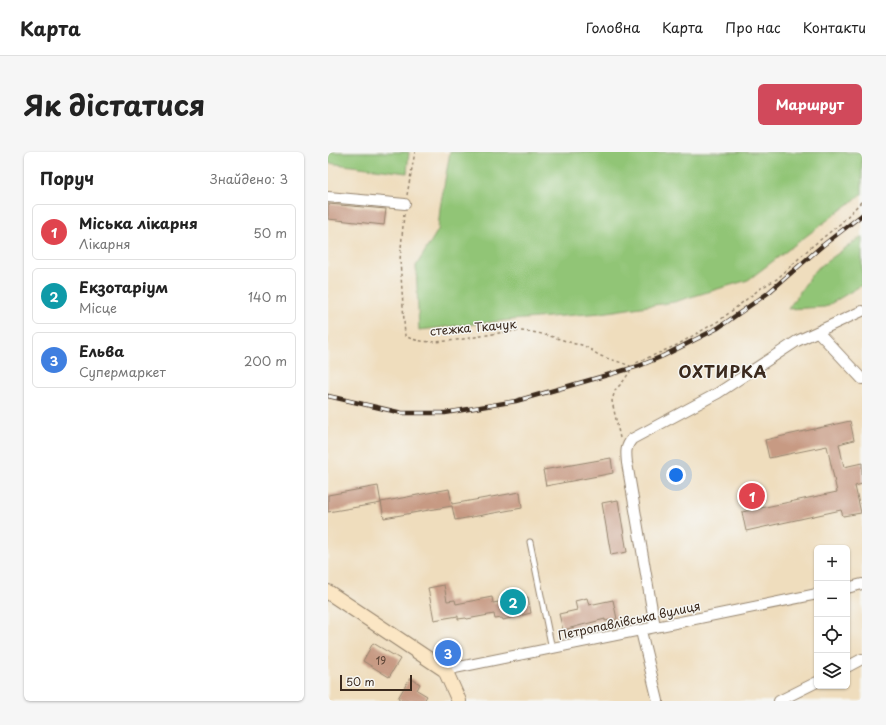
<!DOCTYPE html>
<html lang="uk">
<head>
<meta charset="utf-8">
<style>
	:root { --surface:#fff; --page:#f6f6f6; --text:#222; --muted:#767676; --line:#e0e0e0; --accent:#d1495b }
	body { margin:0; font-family:"Playpen Sans",sans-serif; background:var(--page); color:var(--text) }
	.controls { position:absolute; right:12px; bottom:12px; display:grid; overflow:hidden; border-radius:6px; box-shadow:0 1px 3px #0004 }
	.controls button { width:36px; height:36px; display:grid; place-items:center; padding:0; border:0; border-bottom:1px solid var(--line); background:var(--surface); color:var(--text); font:20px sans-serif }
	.scale { position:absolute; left:12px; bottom:10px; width:72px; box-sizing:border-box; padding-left:4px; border:2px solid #3b2a1e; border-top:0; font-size:11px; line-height:14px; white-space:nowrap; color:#3b2a1e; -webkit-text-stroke:3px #f6f6f2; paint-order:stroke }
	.you { position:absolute; left:348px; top:323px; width:14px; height:14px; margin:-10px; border:3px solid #fff; border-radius:50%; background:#1a73e8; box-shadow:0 0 0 6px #1a73e833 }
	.badge { display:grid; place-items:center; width:26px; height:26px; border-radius:50%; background:var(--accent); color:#fff; font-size:13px; font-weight:700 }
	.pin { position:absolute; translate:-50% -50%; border:2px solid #fff; box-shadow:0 1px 4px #0006 }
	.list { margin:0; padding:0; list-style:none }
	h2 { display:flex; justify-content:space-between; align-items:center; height:52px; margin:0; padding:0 16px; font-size:17px }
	h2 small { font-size:13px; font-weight:400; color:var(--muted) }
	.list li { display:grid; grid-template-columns:26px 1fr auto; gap:12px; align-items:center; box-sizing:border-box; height:56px; margin:0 8px 8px; padding:0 8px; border:1px solid var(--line); border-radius:6px }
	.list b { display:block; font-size:15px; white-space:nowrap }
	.list p { margin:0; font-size:13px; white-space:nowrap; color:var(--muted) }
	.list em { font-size:13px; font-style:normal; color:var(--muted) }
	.icon { flex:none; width:22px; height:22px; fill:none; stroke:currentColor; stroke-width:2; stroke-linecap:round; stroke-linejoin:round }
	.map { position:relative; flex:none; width:534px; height:549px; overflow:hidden; border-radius:6px }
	header { display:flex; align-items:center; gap:24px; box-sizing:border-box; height:56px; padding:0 20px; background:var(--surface); border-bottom:1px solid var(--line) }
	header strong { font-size:19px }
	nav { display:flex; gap:22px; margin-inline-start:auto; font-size:14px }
	.intro { display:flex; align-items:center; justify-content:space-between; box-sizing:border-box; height:96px; padding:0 24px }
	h1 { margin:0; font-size:28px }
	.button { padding:10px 18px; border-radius:6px; background:var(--accent); color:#fff; font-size:14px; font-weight:700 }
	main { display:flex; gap:24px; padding:0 24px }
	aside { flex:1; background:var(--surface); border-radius:6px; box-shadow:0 1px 3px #0004 }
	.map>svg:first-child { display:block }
</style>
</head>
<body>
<header>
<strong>Карта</strong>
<nav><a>Головна</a><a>Карта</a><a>Про нас</a><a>Контакти</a></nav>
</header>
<div class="intro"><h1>Як дістатися</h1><a class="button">Маршрут</a></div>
<main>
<aside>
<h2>Поруч<small>Знайдено: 3</small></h2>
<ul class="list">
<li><span class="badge" style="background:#e0444e">1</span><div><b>Міська лікарня</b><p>Лікарня</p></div><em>50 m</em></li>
<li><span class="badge" style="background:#0f9aa8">2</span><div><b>Екзотаріум</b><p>Місце</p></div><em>140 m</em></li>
<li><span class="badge" style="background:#3f7fe0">3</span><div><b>Ельва</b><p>Супермаркет</p></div><em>200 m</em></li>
</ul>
</aside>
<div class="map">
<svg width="534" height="549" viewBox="0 0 534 549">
	<rect width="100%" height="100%" fill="#f6f6f2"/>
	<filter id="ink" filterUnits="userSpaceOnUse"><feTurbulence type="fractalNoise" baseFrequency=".025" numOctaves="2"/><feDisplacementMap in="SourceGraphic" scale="8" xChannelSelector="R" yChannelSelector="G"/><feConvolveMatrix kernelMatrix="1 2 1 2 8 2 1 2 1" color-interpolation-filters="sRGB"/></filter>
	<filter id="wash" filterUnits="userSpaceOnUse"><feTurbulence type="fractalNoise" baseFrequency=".012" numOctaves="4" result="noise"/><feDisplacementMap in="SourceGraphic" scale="16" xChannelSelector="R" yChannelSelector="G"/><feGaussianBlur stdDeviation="0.9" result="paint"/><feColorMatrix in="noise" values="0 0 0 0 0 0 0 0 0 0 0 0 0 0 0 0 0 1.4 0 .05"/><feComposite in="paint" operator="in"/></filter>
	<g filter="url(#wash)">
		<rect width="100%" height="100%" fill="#efddbd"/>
		<!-- green -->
		<g fill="#91c576" stroke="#66784a">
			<polygon points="0,0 81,0 79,21 0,11"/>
			<polygon points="122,0 534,0 534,42 420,128 346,150 273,161 183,168 91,178 88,114 110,78 112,56"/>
			<polygon points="534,84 534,133 497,155 460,157 487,118"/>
		</g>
		<g id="blocks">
			<!-- building -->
			<g fill="#c79a83">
				<polygon points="0,52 58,57 56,73 0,67"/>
				<polygon points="522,269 526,288 511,292 516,315 534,311 534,332 527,334 533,361 515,364 513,358 418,379 414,360 509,340 499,294 441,306 437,288"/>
				<polygon points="283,306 285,321 218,334 215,318"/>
				<polygon points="50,334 53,351 0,360 0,343"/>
				<polygon points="121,337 124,352 192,340 194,356 127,368 124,354 56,366 53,350"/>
				<polygon points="290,348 299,400 283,403 274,351"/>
				<polygon points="116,433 119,449 127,448 128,452 164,445 165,451 200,445 203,461 175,468 174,466 167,467 166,462 139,467 138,466 130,467 130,464 106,468 100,436"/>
				<polygon points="259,446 261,453 285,448 289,467 277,469 277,467 235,478 231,462 249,458 247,449"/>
				<polygon points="45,491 72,507 61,525 35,509"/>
				<polygon points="82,526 92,532 89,538 99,544 96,549 75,549 70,546"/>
			</g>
		</g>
	</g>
	<g filter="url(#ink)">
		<use href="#blocks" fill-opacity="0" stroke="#95846e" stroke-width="1"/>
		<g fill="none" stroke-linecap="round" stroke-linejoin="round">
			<!-- service casing -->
			<g stroke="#95846e" stroke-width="7">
				<polyline id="service" points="202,390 224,497"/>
			</g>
			<!-- minor casing -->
			<g stroke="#95846e" stroke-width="12">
				<g id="minor">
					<polyline points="0,45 77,52"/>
					<polyline points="490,180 534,227"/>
					<polyline points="519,436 534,432"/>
					<path d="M327 475 299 311C298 301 297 295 304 287L390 241 469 189 534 159"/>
					<polyline points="313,479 330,549"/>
					<polyline points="519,515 534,507"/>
					<polyline points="117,518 489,442"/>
					<polyline points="451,549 489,530"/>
				</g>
			</g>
			<!-- secondary casing -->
			<g stroke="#95846e" stroke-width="16">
				<polyline id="secondary" points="0,440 117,518 131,549"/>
			</g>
			<!-- path -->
			<g stroke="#95846e" stroke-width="1.5" stroke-dasharray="3 3" stroke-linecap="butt">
				<polyline points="79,43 87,0"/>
				<path d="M76 62 72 108 77 184C105 199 158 180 190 179 209 179 229 186 247 192 258 192 264 200 273 204 283 208 294 210 304 215"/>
				<polyline points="292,286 284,249 287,238 294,231 308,211 349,193 392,168 433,136 449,127 482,96 512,72 534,49"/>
			</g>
			<!-- service -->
			<use href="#service" stroke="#fff" stroke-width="5"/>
			<!-- minor -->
			<use href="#minor" stroke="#fff" stroke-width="10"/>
			<!-- secondary -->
			<use href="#secondary" stroke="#fbe6c4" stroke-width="14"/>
			<!-- rail casing -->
			<g stroke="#3b2a1e" stroke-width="4.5">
				<polyline id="rail" points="0,244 74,261 117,261 188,249 311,214 335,204 390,176 440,141 494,94 534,63"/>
			</g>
			<!-- rail -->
			<use href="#rail" stroke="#f6f6f2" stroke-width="3" stroke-dasharray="9" stroke-linecap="butt"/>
		</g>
	</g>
	<g text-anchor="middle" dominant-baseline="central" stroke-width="3" stroke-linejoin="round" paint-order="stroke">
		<!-- number labels -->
		<g font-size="10" fill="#5e4637">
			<text x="53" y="508">19</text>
		</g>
		<!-- street labels -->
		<g font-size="12" fill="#3b2a1e" stroke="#f6f6f2">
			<text transform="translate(145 175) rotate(-5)">стежка Ткачук</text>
			<text transform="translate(301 468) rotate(-12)">Петропавлівська вулиця</text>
		</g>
		<!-- district labels -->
		<g font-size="16" font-weight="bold" letter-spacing="1" fill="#3b2a1e" stroke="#f6f6f2">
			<text x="395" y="219">ОХТИРКА</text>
		</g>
	</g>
</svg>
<div class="controls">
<button>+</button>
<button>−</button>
<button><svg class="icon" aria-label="locate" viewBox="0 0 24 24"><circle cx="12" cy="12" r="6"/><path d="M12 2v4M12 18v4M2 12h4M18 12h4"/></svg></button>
<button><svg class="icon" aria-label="layers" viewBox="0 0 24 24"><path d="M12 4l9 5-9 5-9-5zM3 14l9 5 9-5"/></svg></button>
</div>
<div class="scale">50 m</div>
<div class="you"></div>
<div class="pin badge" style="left:424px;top:344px;background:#e0444e">1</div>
<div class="pin badge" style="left:185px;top:450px;background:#0f9aa8">2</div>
<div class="pin badge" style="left:120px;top:501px;background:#3f7fe0">3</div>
</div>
</main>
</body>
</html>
